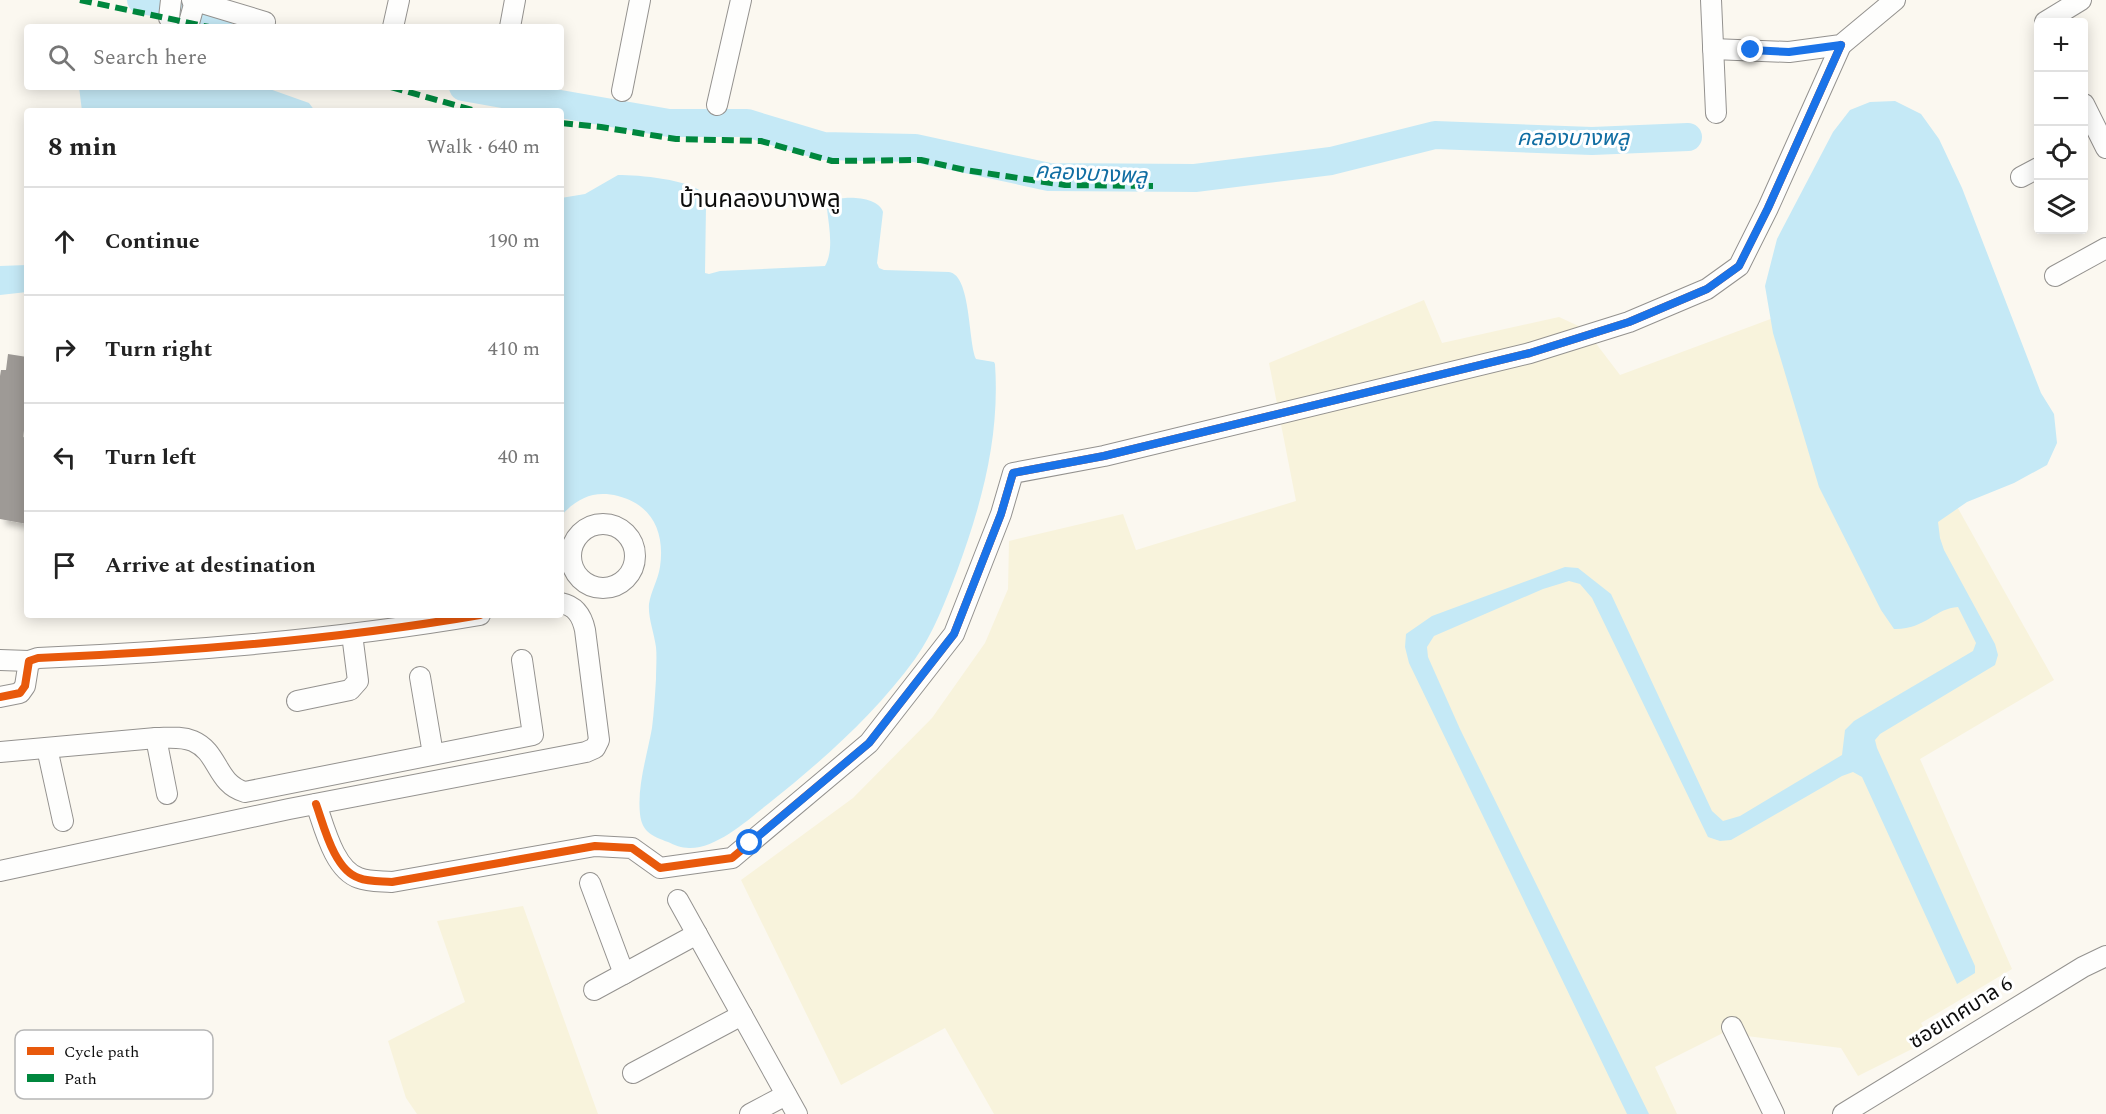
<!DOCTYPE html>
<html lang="en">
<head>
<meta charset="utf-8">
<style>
	:root { --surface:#fff; --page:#f6f6f6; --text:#222; --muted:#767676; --line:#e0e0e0 }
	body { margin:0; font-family:Spectral,"Noto Sans Thai",serif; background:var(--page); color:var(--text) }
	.controls { position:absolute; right:18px; top:18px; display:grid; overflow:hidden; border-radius:6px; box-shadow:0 3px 15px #0003 }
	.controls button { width:54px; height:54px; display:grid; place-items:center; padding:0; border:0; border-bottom:2px solid var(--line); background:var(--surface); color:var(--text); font:30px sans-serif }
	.stop { position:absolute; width:18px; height:18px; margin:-14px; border:4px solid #1a73e8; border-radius:50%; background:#fff }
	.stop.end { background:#1a73e8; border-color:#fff; box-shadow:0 2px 6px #0008 }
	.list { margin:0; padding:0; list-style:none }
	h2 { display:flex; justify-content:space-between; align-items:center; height:78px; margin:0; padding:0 24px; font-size:26px }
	h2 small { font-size:20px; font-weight:400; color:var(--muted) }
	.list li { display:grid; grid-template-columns:39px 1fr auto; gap:18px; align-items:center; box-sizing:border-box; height:108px; padding:0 24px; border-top:2px solid var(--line) }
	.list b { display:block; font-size:22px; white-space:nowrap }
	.list em { font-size:20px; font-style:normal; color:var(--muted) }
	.icon { flex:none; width:33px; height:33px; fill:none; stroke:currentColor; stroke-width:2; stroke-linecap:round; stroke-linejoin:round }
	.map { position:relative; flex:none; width:2106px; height:1114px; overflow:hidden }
	.search { position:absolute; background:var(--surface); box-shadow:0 3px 15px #0003; left:24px; top:24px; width:540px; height:66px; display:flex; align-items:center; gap:15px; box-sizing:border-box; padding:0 21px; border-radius:6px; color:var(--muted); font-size:22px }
	.panel { position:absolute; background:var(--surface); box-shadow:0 3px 15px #0003; left:24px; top:108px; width:540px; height:510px; border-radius:6px }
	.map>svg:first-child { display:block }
</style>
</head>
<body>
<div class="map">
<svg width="2106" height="1114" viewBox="0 0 2106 1114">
	<defs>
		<filter id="shadow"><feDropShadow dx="5.5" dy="5.5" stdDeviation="3" flood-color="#0004"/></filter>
	</defs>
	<rect width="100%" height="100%" fill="#fbf8f0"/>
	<!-- farmland -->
	<g fill="#f8f3dc">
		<polygon points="1846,291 1893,392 2054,680 1920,759 2012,969 1921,1023 1930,1040 1858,1076 1841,1048 1723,1033 1655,1067 1677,1114 994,1114 945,1028 841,1085 741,880 853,798 932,718 985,643 1008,589 1009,541 1123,514 1136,550 1296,501 1269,363 1424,300 1442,343 1559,317 1585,329 1620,375"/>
		<polygon points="523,906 598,1114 417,1114 406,1098 388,1041 465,1002 437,921"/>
	</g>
	<!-- water -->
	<g fill="#c5e9f6">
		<polygon points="79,87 264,87 309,103 315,111 82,111"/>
		<path d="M1895 101 1921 114 1939 139 1962 188 2041 393 2054 414 2057 443 2047 465 2014 483 1967 502 1938 522 1940 538 1944 550 1995 644 1998 655 1995 665 1880 734 1875 740 1877 748 1975 966V973L1957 984 1862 777 1853 772 1842 776 1731 840 1720 841 1708 837 1592 598 1580 584 1569 581 1543 589 1434 636 1427 647 1428 657 1460 729 1649 1114H1627L1409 663 1405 647 1406 634 1432 616 1565 567 1578 568 1611 594 1712 811 1723 821 1740 816 1842 755 1845 730 1854 721 1973 651 1976 643 1958 607C1935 608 1925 630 1894 629L1881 610 1819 487 1773 333 1765 286 1777 239 1833 132 1850 110 1870 102Z"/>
		<path d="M618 175C639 175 689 179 705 194L706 206 705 273 709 274 720 271 825 266C834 250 829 227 827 209 828 206 829 203 833 201 844 195 879 197 883 212L877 263 879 268 884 270 949 272C971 275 968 340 976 359L994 362 995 364C1000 437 982 503 957 571 945 602 934 632 915 659 875 714 821 762 768 804 748 820 716 849 689 848 682 848 674 845 668 842 652 836 642 832 640 814 637 786 647 756 652 728 654 712 655 695 656 679 656 669 657 657 656 647 654 632 648 618 649 604 651 591 658 580 660 567 665 533 653 505 618 496 594 490 577 498 561 516V198L585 194Z"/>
		<polygon points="27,265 27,292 0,295 0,266"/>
	</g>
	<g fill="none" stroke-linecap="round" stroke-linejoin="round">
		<!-- river -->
		<g stroke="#c5e9f6" stroke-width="28">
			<polyline points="141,0 198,10 220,17"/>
			<polyline points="463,87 669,123 747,123 823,146 915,148 1049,177 1195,178 1331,161 1435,135 1592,141 1688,137"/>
		</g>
	</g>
	<!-- building -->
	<polygon fill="#9e9a96" filter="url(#shadow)" points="8,354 27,357 27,411 23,437 27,438 27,524 0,519 0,376 1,370 6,370"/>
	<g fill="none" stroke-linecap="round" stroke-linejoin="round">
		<!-- minor casing -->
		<g stroke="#94928f" stroke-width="22">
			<g id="minor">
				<polyline points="192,0 265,22"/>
				<polyline points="1711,0 1716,113"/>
				<polyline points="169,18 171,0"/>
				<polyline points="2045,22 2081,0"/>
				<polyline points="189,23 195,1"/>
				<polyline points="393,27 399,0"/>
				<polyline points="510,27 515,0"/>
				<polyline points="1713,49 1789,52 1841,45 1895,0"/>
				<polyline points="622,91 640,0"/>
				<polyline points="2084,104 2106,148"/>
				<polyline points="717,105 741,0"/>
				<polyline points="2021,177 2038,168"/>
				<polyline points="2055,276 2106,248"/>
				<circle cx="603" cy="556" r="32"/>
				<polyline points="0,660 29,661"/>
				<polyline points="420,677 433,754"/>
				<path d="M0 697 20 693 25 686 29 661 38 658C186 652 334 640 480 615"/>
				<polyline points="297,701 350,690 358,681 352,634"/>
				<polyline points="156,738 167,794"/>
				<polyline points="47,748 63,821"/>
				<path d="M0 752 156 738C168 738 181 736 193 741 219 752 216 784 245 792L533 735 522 660"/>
				<path d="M316 804C324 826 334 870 359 878 369 882 382 881 392 882L595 846 632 848 660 868 732 858 869 743 954 634 1001 514 1013 473 1104 456 1530 353 1629 322 1707 289 1739 266 1768 208 1841 45"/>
				<path d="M0 871 289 809 586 752 595 748 599 740 585 630C582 616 576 606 561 603"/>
				<polyline points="590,883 624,974"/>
				<polyline points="678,900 797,1114"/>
				<polyline points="594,990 697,934"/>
				<polyline points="1732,1027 1774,1114"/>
				<polyline points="633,1073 742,1015"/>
				<polyline points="750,1114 786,1095"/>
				<polyline points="1843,1114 2083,967 2106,956"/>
			</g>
		</g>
		<!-- minor -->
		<use href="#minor" stroke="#fefefd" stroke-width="20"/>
		<!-- quiet -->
		<g stroke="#00873e" stroke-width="6" stroke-dasharray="12 6" stroke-linecap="butt">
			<polyline points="80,0 209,27"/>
			<polyline points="391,87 476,111"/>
			<polyline points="561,123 601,127 676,139 761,141 832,161 921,160 965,170 1065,185 1153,186"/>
		</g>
		<!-- cycleway casing -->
		<g stroke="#fff" stroke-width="11">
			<g id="cycleway">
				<path d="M0 697 20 693 25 686 29 661 38 658C186 652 334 640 480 615"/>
				<path d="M316 804C324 826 334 870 359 878 369 882 382 881 392 882L595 846 632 848 660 868 732 858 869 743 954 634 1001 514 1013 473 1104 456 1530 353 1629 322 1707 289 1739 266 1768 208 1841 45"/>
			</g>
		</g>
		<!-- cycleway -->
		<use href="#cycleway" stroke="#e8590c" stroke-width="8"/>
	</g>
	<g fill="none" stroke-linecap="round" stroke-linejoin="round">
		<!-- route -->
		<polyline stroke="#1a73e8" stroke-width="8" points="750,843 869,743 954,634 1001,514 1013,473 1104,456 1530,353 1629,322 1707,289 1739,266 1768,208 1841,45 1789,52 1751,50"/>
	</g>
	<g text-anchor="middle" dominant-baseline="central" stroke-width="6" stroke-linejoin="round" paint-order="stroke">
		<!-- street labels -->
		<g font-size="21" fill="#0c0c0c" stroke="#fff">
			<text transform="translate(1961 1013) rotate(-32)">ซอยเทศบาล 6</text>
		</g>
		<!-- water labels -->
		<g font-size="22" font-style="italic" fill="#116ea3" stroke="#fff">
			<text x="1573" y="138">คลองบางพลู</text>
			<text transform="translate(1091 174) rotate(3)">คลองบางพลู</text>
		</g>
		<!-- quarter labels -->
		<g font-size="24" fill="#0c0c0c" stroke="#fff">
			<text x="760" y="200">บ้านคลองบางพลู</text>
		</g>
	</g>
	<!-- legend -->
	<rect x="15" y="1030" width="198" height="69" rx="9" fill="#fff" stroke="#b6b6b6" stroke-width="1.5"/>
	<rect x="27" y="1047" width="27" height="8" fill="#e8590c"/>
	<rect x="27" y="1074" width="27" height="8" fill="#00873e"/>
	<g font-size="16" fill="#0c0c0c">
		<text x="64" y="1057">Cycle path</text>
		<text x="64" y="1084">Path</text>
	</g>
</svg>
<div class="controls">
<button>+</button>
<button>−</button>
<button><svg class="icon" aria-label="locate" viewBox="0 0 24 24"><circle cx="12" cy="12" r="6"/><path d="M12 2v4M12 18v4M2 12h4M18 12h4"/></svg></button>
<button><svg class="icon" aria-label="layers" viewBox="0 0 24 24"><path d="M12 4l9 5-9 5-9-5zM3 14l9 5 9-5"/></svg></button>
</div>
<div class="stop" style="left:750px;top:843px"></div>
<div class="stop end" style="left:1751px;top:50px"></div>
<div class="search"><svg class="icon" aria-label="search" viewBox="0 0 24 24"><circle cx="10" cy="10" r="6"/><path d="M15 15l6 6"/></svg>Search here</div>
<section class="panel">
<h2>8 min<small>Walk · 640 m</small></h2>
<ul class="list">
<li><svg class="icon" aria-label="ahead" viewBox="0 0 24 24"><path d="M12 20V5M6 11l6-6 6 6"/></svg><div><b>Continue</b></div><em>190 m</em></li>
<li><svg class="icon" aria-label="right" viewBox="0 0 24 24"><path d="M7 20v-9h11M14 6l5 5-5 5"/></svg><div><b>Turn right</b></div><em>410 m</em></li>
<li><svg class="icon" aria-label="left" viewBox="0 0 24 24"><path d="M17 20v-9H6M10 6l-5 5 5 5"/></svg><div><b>Turn left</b></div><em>40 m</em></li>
<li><svg class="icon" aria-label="arrive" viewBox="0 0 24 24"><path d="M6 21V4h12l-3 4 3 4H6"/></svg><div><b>Arrive at destination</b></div></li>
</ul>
</section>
</div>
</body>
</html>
